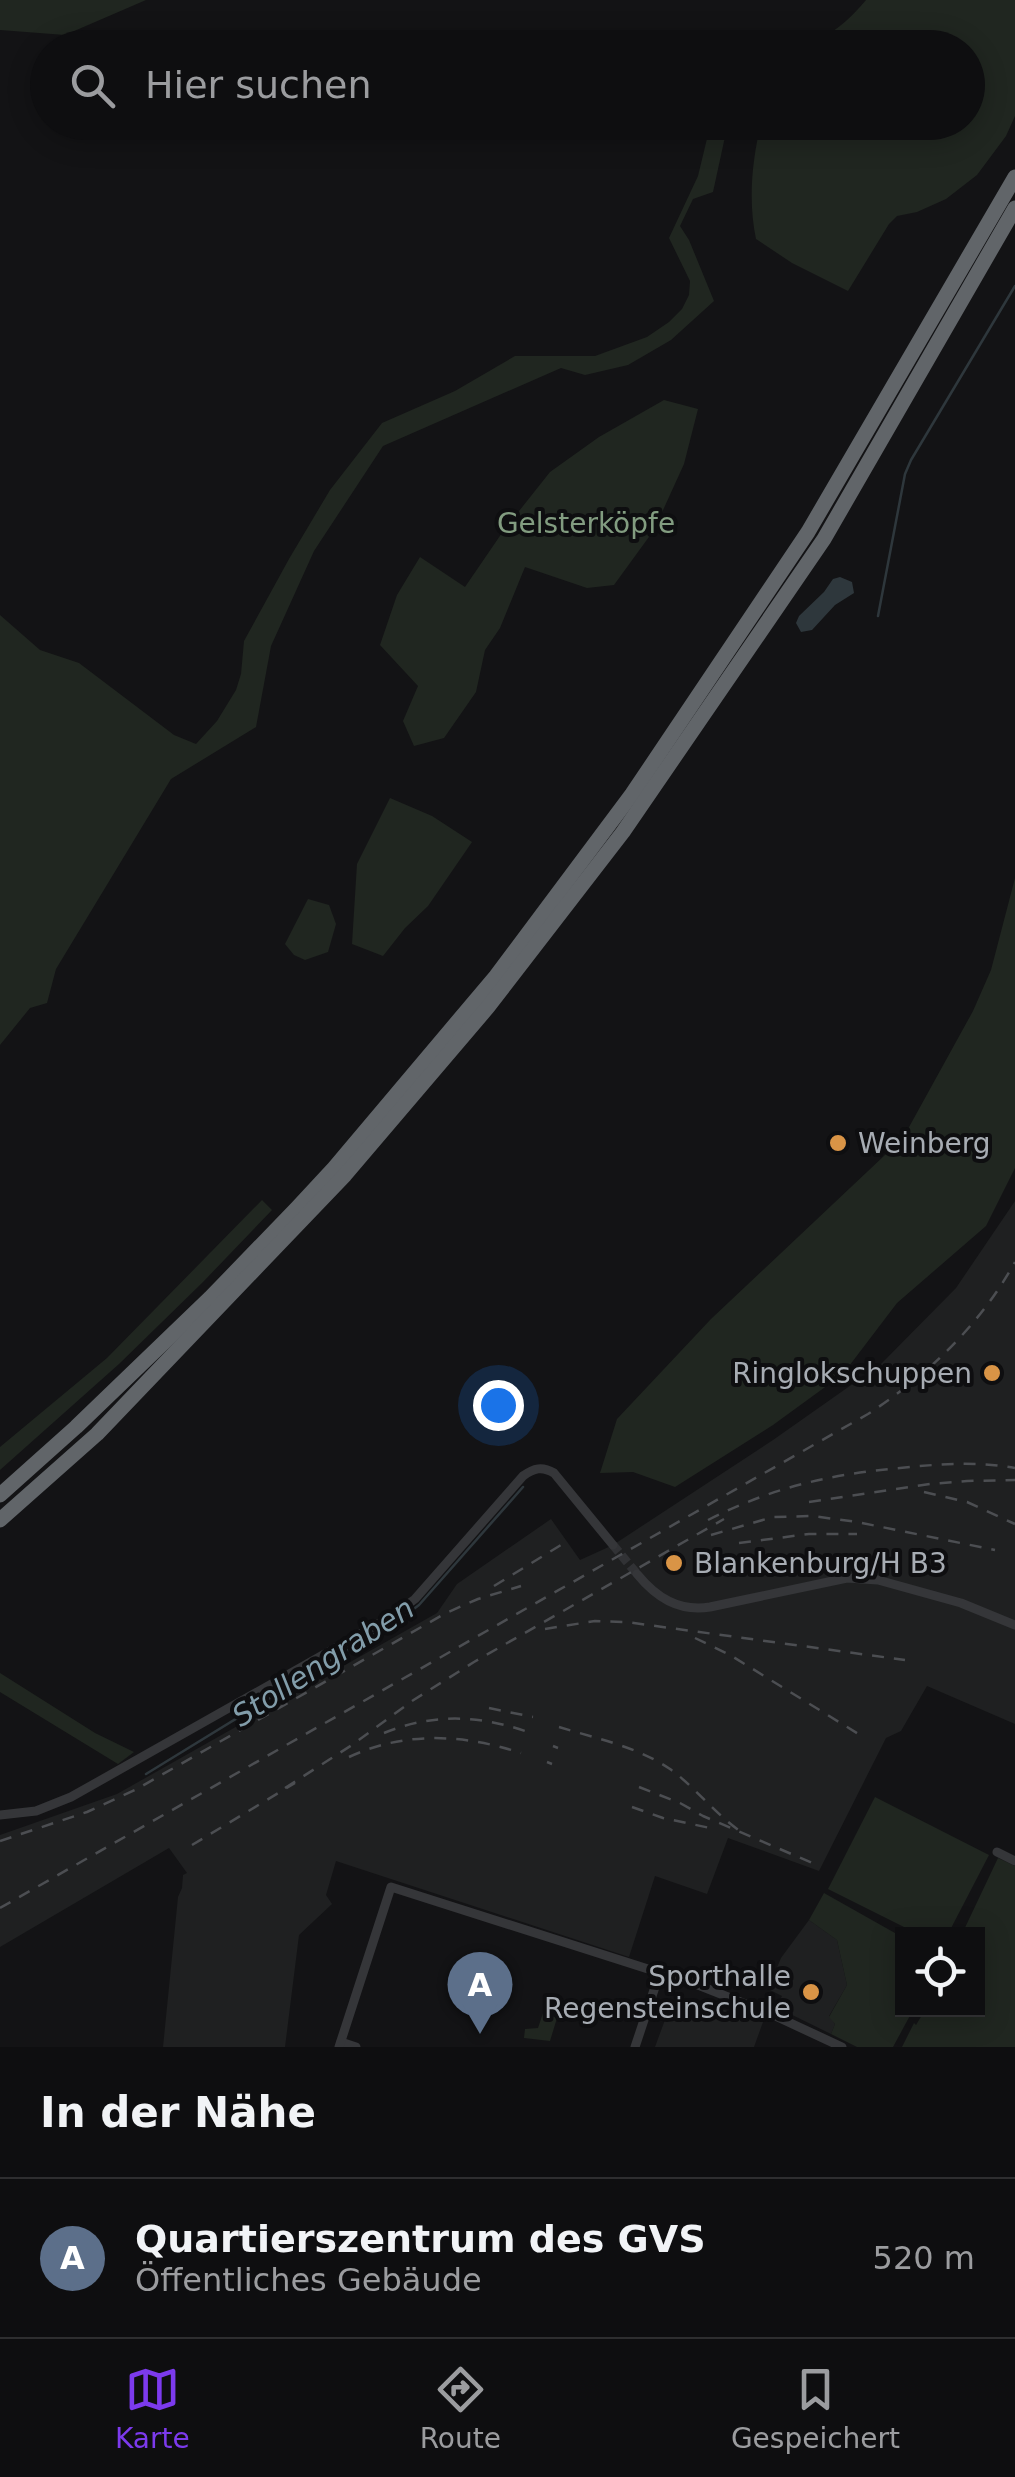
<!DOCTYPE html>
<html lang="de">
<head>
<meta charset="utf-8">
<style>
	:root { --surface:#0e0e10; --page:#1c1c1e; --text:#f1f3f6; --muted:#9b9c9f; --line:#2e2e30; --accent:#7c3aed }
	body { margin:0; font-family:"DejaVu Sans",sans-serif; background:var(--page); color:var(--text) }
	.controls { position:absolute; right:30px; bottom:30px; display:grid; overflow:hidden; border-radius:0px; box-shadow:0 5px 25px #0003 }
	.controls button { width:90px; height:90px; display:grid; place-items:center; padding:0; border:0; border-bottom:2px solid var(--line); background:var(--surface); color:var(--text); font:50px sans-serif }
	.you { position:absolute; left:498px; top:1405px; width:35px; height:35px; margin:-25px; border:8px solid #fff; border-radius:50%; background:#1a73e8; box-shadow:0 0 0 15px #1a73e833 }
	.badge { display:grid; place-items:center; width:65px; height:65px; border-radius:50%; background:var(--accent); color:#fff; font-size:32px; font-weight:700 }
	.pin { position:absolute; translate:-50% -82px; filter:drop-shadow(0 2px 5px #0008) }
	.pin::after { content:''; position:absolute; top:52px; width:35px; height:30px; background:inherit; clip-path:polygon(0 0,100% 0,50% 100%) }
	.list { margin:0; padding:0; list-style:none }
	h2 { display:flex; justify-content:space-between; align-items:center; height:130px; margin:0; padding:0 40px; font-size:42px }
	h2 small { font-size:32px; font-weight:400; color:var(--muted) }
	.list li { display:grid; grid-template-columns:65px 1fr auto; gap:30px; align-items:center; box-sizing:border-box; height:160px; padding:0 40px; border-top:2px solid var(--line) }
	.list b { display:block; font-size:38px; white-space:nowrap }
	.list p { margin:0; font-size:32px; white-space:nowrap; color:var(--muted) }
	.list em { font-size:32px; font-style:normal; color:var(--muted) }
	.icon { flex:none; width:55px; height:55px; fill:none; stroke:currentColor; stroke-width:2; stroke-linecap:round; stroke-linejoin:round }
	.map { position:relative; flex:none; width:1015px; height:2047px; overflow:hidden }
	.search { position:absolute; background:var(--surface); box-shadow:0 5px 25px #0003; left:30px; right:30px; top:30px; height:110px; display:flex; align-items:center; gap:25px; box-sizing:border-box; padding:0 35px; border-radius:55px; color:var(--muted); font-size:38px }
	.sheet { height:290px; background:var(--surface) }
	nav { display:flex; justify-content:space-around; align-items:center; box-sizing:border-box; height:140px; border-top:2px solid var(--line); background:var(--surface); font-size:28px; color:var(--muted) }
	nav a { display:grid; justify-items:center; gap:5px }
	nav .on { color:var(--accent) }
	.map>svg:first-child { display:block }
</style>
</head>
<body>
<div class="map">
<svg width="1015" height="2047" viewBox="0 0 1015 2047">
	<rect width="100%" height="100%" fill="#131315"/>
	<!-- built -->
	<g fill="#1f2021">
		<polygon points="1015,1201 1015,1724 927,1686 901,1731 886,1738 819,1871 728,1838 707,1894 655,1876 629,1957 336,1861 326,1895 332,1904 299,1935 285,2047 163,2047 178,1897 182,1888 183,1875 187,1873 169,1848 0,1947 0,1835 117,1794 437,1613 457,1584 551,1519 580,1560 613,1545 773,1440 881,1364 956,1288"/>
		<polygon points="809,1920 837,1940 847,1985 829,2016 835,2024 831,2034 776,2007 782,1996 768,1989 781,1958"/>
		<polygon points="682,1997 763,2022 754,2047 655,2047 666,2017 670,2018 676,2002"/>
	</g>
	<!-- green -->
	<g fill="#202620">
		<polygon points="0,0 146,0 65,35 0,30"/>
		<path d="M866 0H1015V116L1006 136 977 175 946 199 917 212 897 216 889 224 848 291 792 263 756 239C748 201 752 161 761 123L968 122V48L729 47 731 41C795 45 821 54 866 0Z"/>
		<polygon points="711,122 728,123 713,192 693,199 680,226 689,240 714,301 671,340 628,365 585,375 561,368 383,446 314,551 271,646 256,727 171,779 56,969 47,1003 30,1008 0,1045 0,615 40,650 79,663 174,735 196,744 217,721 236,690 241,674 244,641 289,559 330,490 382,423 455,391 515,356 595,356 647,337 669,322 682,309 689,295 690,281 669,238 698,176"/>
		<polygon points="664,400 698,409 684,464 654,530 614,585 587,588 525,567 500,628 485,650 476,692 444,738 414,746 403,721 418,686 380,645 397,595 420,557 465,587 504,530 550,472 599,437"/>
		<polygon points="390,798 432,816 472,842 428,906 405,928 383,956 352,944 357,864"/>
		<polygon points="1015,878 1015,1168 986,1226 897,1303 843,1374 773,1425 675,1487 633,1472 600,1473 617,1419 711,1319 903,1138 973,1011 991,970"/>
		<polygon points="308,899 329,905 336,924 328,952 305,960 294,955 285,944"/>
		<polygon points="262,1200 272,1210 203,1282 119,1364 0,1470 0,1447 107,1358"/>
		<polygon points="0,1673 95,1733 134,1752 118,1764 0,1692"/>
		<polygon points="875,1797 989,1855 948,1934 918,1934 828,1889"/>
		<polygon points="998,1858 1015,1866 1015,2047 902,2047 914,2023 916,2025 925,2010 978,2010 978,1934 962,1934"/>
		<polygon points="824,1893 902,1937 902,2010 913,2010 893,2047 857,2047 831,2034 835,2024 829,2017 847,1985 837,1940 809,1920"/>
		<polygon points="543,2013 557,2018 550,2041 524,2038 525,2029 538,2028"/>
	</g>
	<!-- water -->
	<polygon fill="#2e373c" points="840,577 852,582 854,593 835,605 812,630 801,632 796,623 799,616 824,592 833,579"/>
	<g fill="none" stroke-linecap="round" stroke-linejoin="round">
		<!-- stream -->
		<g stroke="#2e373c" stroke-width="2.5">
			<polyline points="878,616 905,474 911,460 1015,286"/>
			<polyline points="146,1774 407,1614 419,1605 523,1487"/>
		</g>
		<!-- minor-tunnel -->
		<polyline stroke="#313235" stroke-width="9" stroke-dasharray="9 4.5" stroke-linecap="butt" points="613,1545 637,1574"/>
		<!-- minor -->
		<g stroke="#353639" stroke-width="9">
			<path d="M637 1574C656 1597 678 1612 710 1607L847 1578 878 1580 961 1603 1015 1625"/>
			<path d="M0 1815 36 1811 71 1797 392 1616 415 1599 523 1476C534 1468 542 1466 554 1473L613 1545"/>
			<polyline points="997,1852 1015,1861"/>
			<polyline points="341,2042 356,2047"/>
			<polyline points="339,2047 391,1887 698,1985 771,2014 842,2047"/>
			<polyline points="635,2047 660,1972"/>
		</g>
		<!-- motorway -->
		<g stroke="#616569" stroke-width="15">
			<polyline points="0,1495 76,1427 210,1298 297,1208 334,1168 496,976 632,794 808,532 1015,177"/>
			<polyline points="0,1520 97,1434 345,1175 488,1007 623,832 824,539 1015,208"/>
		</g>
		<!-- rail -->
		<g stroke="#4c4e52" stroke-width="2.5" stroke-dasharray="12 10" stroke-linecap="butt">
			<polyline points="924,1492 967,1502 1015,1524"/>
			<polyline points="809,1502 930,1484 967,1481 1015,1480"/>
			<path d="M708 1520C771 1488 830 1474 900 1468 939 1464 976 1461 1015 1468"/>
			<polyline points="711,1535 773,1517 812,1516 857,1522 995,1550"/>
			<polyline points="739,1543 809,1534 857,1534"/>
			<polyline points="494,1586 561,1545"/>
			<polyline points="545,1629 595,1621 626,1622 905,1660"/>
			<polyline points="695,1638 730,1655 865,1738"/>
			<polyline points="489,1708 533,1717"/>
			<path d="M559 1727C595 1738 638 1747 670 1769 695 1787 714 1813 740 1831"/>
			<path d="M384 1733C433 1713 479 1715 528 1732"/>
			<polyline points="553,1746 558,1748"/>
			<path d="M349 1757C405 1731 463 1734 521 1753"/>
			<polyline points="547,1762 552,1764"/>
			<polyline points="639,1787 680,1803 703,1816 817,1865"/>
			<polyline points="285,1788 352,1745 412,1701 474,1662 724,1519"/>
			<polyline points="632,1807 663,1818 710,1828"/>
			<polyline points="0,1841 87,1812 135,1790 446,1613 478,1599 521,1586"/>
			<polyline points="192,1845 295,1783"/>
			<path d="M0 1908 868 1414C928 1375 980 1325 1015 1262"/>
		</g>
	</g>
	<!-- markers -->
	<g fill="#d99446" stroke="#0e0e10" stroke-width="4">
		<circle cx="838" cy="1143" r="10"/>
		<circle cx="992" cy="1373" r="10"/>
		<circle cx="674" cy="1563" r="10"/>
		<circle cx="811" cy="1992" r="10"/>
	</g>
	<g text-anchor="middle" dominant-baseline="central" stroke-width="8" stroke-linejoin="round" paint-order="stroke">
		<!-- park labels -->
		<g font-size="28" fill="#829c80" stroke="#0e0e10">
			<text x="586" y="523">Gelsterköpfe</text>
		</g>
		<!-- poi labels -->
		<g font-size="28" fill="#a7acb3" stroke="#0e0e10" text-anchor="start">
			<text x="858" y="1143">Weinberg</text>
			<text x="972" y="1373" text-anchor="end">Ringlokschuppen</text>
			<text x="694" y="1563">Blankenburg/H B3</text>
			<text x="791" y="1976" text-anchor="end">Sporthalle<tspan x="791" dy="32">Regensteinschule</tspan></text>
		</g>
		<!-- water labels -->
		<g font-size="30" font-style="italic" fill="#829daa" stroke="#0e0e10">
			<text transform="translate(323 1662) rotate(-33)">Stollengraben</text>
		</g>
	</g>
</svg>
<div class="controls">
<button><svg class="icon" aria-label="locate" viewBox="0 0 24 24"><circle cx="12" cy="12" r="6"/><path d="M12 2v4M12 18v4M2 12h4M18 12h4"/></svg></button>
</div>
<div class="you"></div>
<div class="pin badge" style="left:480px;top:2034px;background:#5c6f8a">A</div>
<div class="search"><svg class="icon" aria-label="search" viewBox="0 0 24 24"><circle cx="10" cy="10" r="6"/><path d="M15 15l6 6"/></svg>Hier suchen</div>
</div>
<section class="sheet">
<h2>In der Nähe<small></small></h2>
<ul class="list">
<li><span class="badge" style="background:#5c6f8a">A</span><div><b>Quartierszentrum des GVS</b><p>Öffentliches Gebäude</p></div><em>520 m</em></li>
</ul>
</section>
<nav>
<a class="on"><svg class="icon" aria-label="map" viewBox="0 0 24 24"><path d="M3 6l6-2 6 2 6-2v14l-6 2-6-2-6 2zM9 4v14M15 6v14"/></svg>Karte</a>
<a><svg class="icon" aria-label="directions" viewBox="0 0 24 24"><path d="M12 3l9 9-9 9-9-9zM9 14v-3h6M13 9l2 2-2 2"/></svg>Route</a>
<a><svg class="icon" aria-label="saved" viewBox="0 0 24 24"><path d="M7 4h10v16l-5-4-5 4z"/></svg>Gespeichert</a>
</nav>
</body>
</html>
